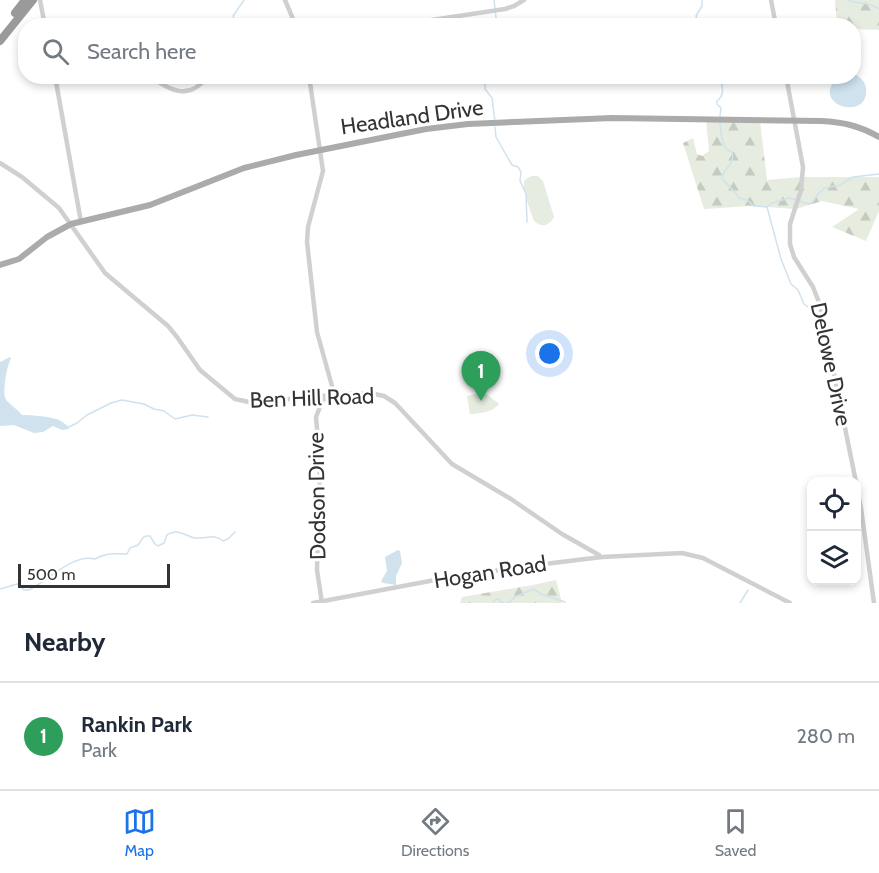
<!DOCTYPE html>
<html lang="en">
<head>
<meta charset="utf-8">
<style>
	:root { --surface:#fff; --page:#f2f2f3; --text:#1f2937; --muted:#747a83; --line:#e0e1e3; --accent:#1a73e8 }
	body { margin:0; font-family:Cabin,sans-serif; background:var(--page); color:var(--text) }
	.controls { position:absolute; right:18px; bottom:18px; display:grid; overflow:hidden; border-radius:12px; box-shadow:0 3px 9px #0003 }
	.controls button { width:54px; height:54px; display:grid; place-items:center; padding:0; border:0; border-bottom:2px solid var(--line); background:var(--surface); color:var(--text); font:30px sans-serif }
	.scale { position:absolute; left:18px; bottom:15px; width:152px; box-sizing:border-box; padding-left:6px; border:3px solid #333; border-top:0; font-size:16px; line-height:21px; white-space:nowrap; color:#333; -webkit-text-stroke:4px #fff; paint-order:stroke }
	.you { position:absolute; left:550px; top:354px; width:21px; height:21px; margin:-15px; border:4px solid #fff; border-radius:50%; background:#1a73e8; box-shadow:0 0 0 9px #1a73e833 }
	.badge { display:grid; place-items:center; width:39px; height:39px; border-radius:50%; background:var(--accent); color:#fff; font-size:20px; font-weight:700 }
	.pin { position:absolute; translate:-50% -50px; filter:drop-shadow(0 2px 3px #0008) }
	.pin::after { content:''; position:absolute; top:32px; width:21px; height:18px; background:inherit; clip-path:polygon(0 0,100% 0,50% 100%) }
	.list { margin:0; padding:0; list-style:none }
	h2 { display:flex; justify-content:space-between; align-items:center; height:78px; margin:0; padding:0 24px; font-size:26px }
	h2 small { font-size:20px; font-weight:400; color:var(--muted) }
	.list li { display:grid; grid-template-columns:39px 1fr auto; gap:18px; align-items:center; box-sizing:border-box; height:108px; padding:0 24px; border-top:2px solid var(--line) }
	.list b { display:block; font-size:22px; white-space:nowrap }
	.list p { margin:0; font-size:20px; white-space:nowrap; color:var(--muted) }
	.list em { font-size:20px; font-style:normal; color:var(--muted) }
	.icon { flex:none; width:33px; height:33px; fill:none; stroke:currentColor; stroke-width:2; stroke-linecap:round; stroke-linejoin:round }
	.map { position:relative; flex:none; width:879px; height:603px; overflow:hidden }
	.search { position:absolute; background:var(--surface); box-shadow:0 3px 9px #0003; left:18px; right:18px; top:18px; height:66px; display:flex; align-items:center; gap:15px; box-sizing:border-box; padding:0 21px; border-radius:24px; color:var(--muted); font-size:22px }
	.sheet { height:186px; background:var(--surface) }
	nav { display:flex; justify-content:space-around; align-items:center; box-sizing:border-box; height:84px; border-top:2px solid var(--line); background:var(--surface); font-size:16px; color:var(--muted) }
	nav a { display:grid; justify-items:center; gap:3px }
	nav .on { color:var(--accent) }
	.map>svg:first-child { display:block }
</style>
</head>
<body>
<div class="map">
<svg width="879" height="603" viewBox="0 0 879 603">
	<defs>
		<pattern id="forest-firs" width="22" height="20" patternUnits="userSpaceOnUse" patternTransform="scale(1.5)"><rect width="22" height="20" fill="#e6ecdf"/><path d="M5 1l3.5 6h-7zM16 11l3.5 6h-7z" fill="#c6cbc0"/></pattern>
	</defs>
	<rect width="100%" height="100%" fill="#fff"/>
	<!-- forest -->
	<g fill="url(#forest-firs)">
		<polygon points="835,0 879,0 879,30 854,29 854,26 837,25"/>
		<polygon points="706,120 760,121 767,180 801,177 879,177 879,211 866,241 832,227 859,209 822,201 796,209 750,206 704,209 683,143 693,138 697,154 702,156 709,151"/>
		<polygon points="556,580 562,603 460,603 462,597 538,584"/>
	</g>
	<!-- green -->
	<g fill="#e6ecdf">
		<path d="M532 176H538L543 181 554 217C549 226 542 228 534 221 531 212 522 190 524 182 526 178 528 178 532 176Z"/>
		<path d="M484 392 499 404C492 413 480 413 470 414L467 396Z"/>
	</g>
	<!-- water -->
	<g fill="#cfe2ee">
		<path d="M854 74C860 77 865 81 866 88 870 123 808 105 838 77L854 76Z"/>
		<path d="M10 357 11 358C7 366 1 395 7 401 12 406 17 409 22 415 33 415 45 416 56 419 61 420 65 424 69 427V429L62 430 53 426 43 432 34 433 14 425 0 426V362Z"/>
		<polygon points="398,550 400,551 402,563 396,576 396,585 383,583 381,581 387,571 385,557"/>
	</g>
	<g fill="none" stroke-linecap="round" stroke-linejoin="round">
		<!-- stream -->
		<g stroke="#cfe2ee" stroke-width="1.5">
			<polyline points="494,0 497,26"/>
			<path d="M848 0C860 5 867 1 879 9"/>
			<polyline points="237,26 233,16 244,0"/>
			<polyline points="699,26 696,16 702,6 702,0"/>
			<polyline points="488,76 485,83 485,89 492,98 495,122"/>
			<path d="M719 76C722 85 726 94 717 101V104L721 108 720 116"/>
			<path d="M720 120C720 125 722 142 724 146 725 148 730 151 732 152 735 167 723 167 722 178 727 186 735 190 739 198L747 200 754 206 767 207 772 203 789 198 809 204 812 203 818 194 825 188 840 185 853 177 879 174"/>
			<polyline points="495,127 496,137 509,160 512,165 518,167 521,172 520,181 526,194 527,222"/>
			<polyline points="767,207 781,259 791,284 798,290 804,304 816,313 819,320"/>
			<polyline points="69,427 77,423 87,415 111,403 122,400 144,404 154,409 164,411 175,419 192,415 208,417"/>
			<path d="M0 589 17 584 20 585 24 590H29C48 581 73 553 95 559 107 552 114 554 127 554L130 548 138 545C142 540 142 535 150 536L155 544 158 546 164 543 167 535C171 533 171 532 176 532 183 532 188 537 195 538 206 539 215 533 223 541L228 539 235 532"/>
			<polyline points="493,603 495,600 498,599 503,603"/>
			<polyline points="508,603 515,597 533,589 541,594 565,602"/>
			<polyline points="740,603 748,590"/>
		</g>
		<!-- minor -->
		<g stroke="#d0d0d0" stroke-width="4.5">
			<polyline points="40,0 45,26"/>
			<polyline points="285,0 296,26"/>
			<polyline points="771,0 776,26"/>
			<polyline points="392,26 505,9 514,6 524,0"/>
			<polyline points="55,76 81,222"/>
			<path d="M149 76C171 90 188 102 208 76"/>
			<polyline points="309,76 323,171 308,227 307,242 317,332 332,386 331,391 322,402 316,417 320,465 317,570 322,603"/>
			<polyline points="786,76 803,167 801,190 790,224 790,244 794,257 813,287 820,305 856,482"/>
			<polyline points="0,163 22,177 59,208 105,273 168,326 177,337 200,370 235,399 249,402 269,401 342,394 370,393 384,396 395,403 452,464 511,499 562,534 599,555"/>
			<polyline points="856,484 861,508 874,603"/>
			<polyline points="313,603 435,580 520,567 602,557 682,553 703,558 790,603"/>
		</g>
		<!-- major -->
		<path stroke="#ababab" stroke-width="6" d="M0 265 19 259 47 237 71 224 150 205 244 168 296 155 426 129 468 124 612 118 821 121C843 122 860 126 879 137"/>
		<!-- highway -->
		<g stroke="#9a9a9a" stroke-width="8">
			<polyline points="15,13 25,0"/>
			<polyline points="0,41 33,0"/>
		</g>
	</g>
	<g text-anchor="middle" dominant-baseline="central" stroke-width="6" stroke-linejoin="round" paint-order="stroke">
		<!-- street labels -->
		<g font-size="22" fill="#333" stroke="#fff">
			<text transform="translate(412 117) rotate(-8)">Headland Drive</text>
			<text transform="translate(831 364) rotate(78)">Delowe Drive</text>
			<text transform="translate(312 398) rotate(-2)">Ben Hill Road</text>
			<text transform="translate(317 496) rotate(-91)">Dodson Drive</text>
			<text transform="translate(490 572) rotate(-9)">Hogan Road</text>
		</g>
	</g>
</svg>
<div class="controls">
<button><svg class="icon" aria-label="locate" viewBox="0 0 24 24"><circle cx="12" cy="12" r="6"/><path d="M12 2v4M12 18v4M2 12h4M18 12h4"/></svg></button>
<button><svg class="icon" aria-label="layers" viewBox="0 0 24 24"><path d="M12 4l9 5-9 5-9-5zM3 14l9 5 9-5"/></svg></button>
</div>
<div class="scale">500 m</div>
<div class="you"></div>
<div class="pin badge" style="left:481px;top:401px;background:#2e9e5b">1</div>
<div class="search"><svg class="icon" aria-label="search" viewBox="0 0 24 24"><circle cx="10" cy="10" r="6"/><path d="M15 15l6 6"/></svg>Search here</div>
</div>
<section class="sheet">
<h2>Nearby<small></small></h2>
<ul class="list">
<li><span class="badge" style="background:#2e9e5b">1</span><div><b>Rankin Park</b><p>Park</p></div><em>280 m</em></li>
</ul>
</section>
<nav>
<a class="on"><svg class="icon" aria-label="map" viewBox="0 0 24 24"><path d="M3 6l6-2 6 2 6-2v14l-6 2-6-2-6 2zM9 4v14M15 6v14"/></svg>Map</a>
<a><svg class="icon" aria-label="directions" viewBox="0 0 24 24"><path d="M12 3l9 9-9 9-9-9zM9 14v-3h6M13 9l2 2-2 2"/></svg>Directions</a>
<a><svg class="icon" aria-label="saved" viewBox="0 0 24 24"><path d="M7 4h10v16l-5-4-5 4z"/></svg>Saved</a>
</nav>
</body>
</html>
